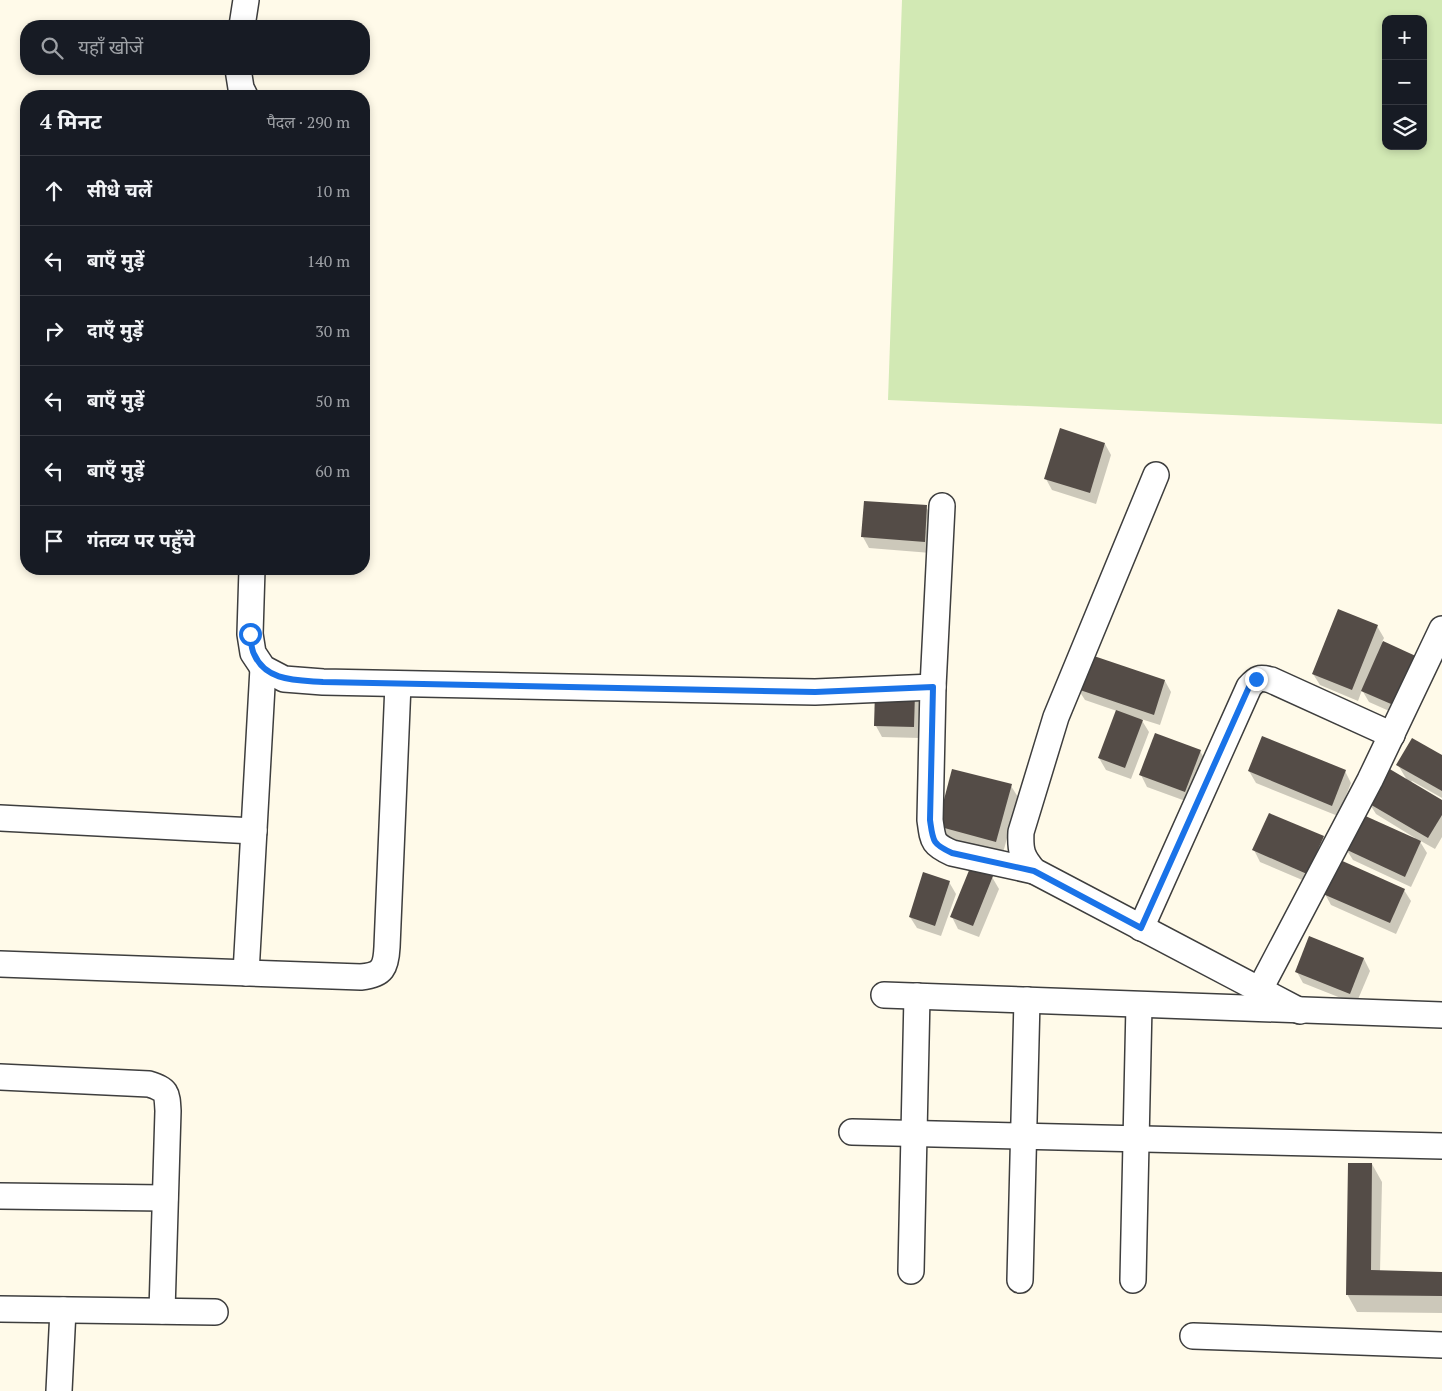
<!DOCTYPE html>
<html lang="hi">
<head>
<meta charset="utf-8">
<style>
	:root { --surface:#171b24; --page:#242831; --text:#f1f3f6; --muted:#9ea1a6; --line:#363941 }
	body { margin:0; font-family:"PT Serif","Noto Sans Devanagari",serif; background:var(--page); color:var(--text) }
	.controls { position:absolute; right:15px; top:15px; display:grid; overflow:hidden; border-radius:10px; box-shadow:0 2px 8px #0003 }
	.controls button { width:45px; height:45px; display:grid; place-items:center; padding:0; border:0; border-bottom:1px solid var(--line); background:var(--surface); color:var(--text); font:25px sans-serif }
	.stop { position:absolute; width:15px; height:15px; margin:-11px; border:4px solid #1a73e8; border-radius:50%; background:#fff }
	.stop.end { background:#1a73e8; border-color:#fff; box-shadow:0 1px 5px #0008 }
	.list { margin:0; padding:0; list-style:none }
	h2 { display:flex; justify-content:space-between; align-items:center; height:65px; margin:0; padding:0 20px; font-size:21px }
	h2 small { font-size:16px; font-weight:400; color:var(--muted) }
	.list li { display:grid; grid-template-columns:32px 1fr auto; gap:15px; align-items:center; box-sizing:border-box; height:70px; padding:0 20px; border-top:1px solid var(--line) }
	.list b { display:block; font-size:19px; white-space:nowrap }
	.list em { font-size:16px; font-style:normal; color:var(--muted) }
	.icon { flex:none; width:28px; height:28px; fill:none; stroke:currentColor; stroke-width:2; stroke-linecap:round; stroke-linejoin:round }
	.map { position:relative; flex:none; width:1442px; height:1391px; overflow:hidden }
	.search { position:absolute; background:var(--surface); box-shadow:0 2px 8px #0003; left:20px; top:20px; width:350px; height:55px; display:flex; align-items:center; gap:12px; box-sizing:border-box; padding:0 18px; border-radius:20px; color:var(--muted); font-size:19px }
	.panel { position:absolute; background:var(--surface); box-shadow:0 2px 8px #0003; left:20px; top:90px; width:350px; height:485px; border-radius:20px }
	.map>svg:first-child { display:block }
</style>
</head>
<body>
<div class="map">
<svg width="1442" height="1391" viewBox="0 0 1442 1391">
	<rect width="100%" height="100%" fill="#fffae9"/>
	<!-- green -->
	<path fill="#d2e9b4" fill-rule="evenodd" d="M902 0H1442V424L888 400ZM1386 19H1423V146H1386Z"/>
	<!-- shadow -->
	<g fill="#0003">
		<polygon points="1105,444 1111,455 1096,504 1052,490 1046,479"/>
		<polygon points="926,507 933,518 931,553 869,548 863,537"/>
		<polygon points="1377,626 1384,638 1382,642 1420,659 1405,718 1369,702 1362,690 1358,701 1320,685 1313,674"/>
		<polygon points="1165,681 1171,692 1160,725 1141,719 1149,732 1131,779 1106,770 1099,758 1117,711 1085,700 1078,689"/>
		<polygon points="915,694 921,706 920,738 882,737 876,726"/>
		<polygon points="1200,751 1207,763 1191,803 1147,787 1141,775"/>
		<polygon points="1442,756 1442,798 1412,781 1410,783 1442,801 1442,837 1435,849 1419,840 1427,853 1411,887 1353,860 1346,849 1415,839 1415,838 1376,814 1369,803 1407,780 1398,765"/>
		<polygon points="1249,771 1345,771 1351,783 1338,816 1256,783"/>
		<polygon points="1011,786 1018,797 1003,853 945,837 938,826"/>
		<polygon points="1323,837 1330,848 1314,885 1260,862 1254,850"/>
		<polygon points="992,877 999,889 979,937 958,929 952,917"/>
		<polygon points="949,882 956,894 941,936 917,928 910,917"/>
		<polygon points="1404,890 1411,901 1396,934 1331,905 1325,894"/>
		<polygon points="1310,938 1364,959 1370,971 1356,1004 1303,983 1297,972"/>
		<polygon points="1372,1164 1382,1182 1380,1272 1442,1273 1442,1313 1357,1312 1347,1294"/>
	</g>
	<!-- building -->
	<g fill="#544c47">
		<polygon points="1060,428 1105,443 1090,493 1044,479"/>
		<polygon points="864,501 927,505 925,542 861,537"/>
		<polygon points="1338,609 1378,625 1352,690 1312,674"/>
		<polygon points="1383,641 1420,658 1398,707 1361,691"/>
		<polygon points="1088,654 1165,680 1154,715 1077,689"/>
		<polygon points="875,692 915,693 914,727 874,726"/>
		<polygon points="1116,710 1143,720 1125,768 1098,758"/>
		<polygon points="1155,733 1201,750 1185,792 1139,775"/>
		<polygon points="1262,736 1346,770 1332,806 1248,771"/>
		<polygon points="1412,738 1442,755 1442,791 1396,765"/>
		<polygon points="1388,768 1442,800 1442,815 1428,838 1368,803"/>
		<polygon points="952,769 1012,784 996,842 937,826"/>
		<polygon points="1269,813 1324,836 1307,874 1252,850"/>
		<polygon points="1361,814 1421,841 1405,877 1345,849"/>
		<polygon points="1338,859 1405,889 1390,923 1323,894"/>
		<polygon points="970,868 993,876 973,926 950,917"/>
		<polygon points="923,872 950,881 935,926 909,917"/>
		<polygon points="1309,936 1364,958 1350,994 1295,972"/>
		<polygon points="1348,1163 1372,1163 1371,1270 1442,1272 1442,1296 1346,1295"/>
	</g>
	<g fill="none" stroke-linecap="round" stroke-linejoin="round">
		<!-- street casing -->
		<g stroke="#3e3e3e" stroke-width="28">
			<g id="street">
				<polyline points="242,26 246,0"/>
				<polyline points="238,69 241,88 245,96"/>
				<path d="M1156 475 1056 717 1021 832C1020 851 1022 857 1034 871L1300 1011"/>
				<path d="M942 506 933 687 930 820C933 841 932 844 952 853L1034 871"/>
				<polyline points="252,569 250,634 253,653 263,668 284,679 323,682 815,692 933,687"/>
				<polyline points="0,818 254,831"/>
				<path d="M1141 928 1249 687C1257 678 1259 677 1271 680L1392 735"/>
				<path d="M0 964 361 977C383 975 386 967 387 947L398 684"/>
				<polyline points="246,973 263,668"/>
				<polyline points="1260,989 1370,780 1442,629"/>
				<polyline points="884,995 1442,1015"/>
				<path d="M0 1077 149 1084C167 1090 167 1092 168 1111L162 1311"/>
				<polyline points="852,1132 1442,1146"/>
				<polyline points="0,1196 165,1198"/>
				<polyline points="911,1271 917,996"/>
				<polyline points="1020,1280 1027,1000"/>
				<polyline points="1133,1280 1139,1005"/>
				<polyline points="0,1309 215,1312"/>
				<polyline points="1193,1336 1442,1345"/>
				<polyline points="59,1391 63,1310"/>
			</g>
		</g>
		<!-- street -->
		<use href="#street" stroke="#fff" stroke-width="25"/>
	</g>
	<g fill="none" stroke-linecap="round" stroke-linejoin="round">
		<!-- route -->
		<path stroke="#1a73e8" stroke-width="6" d="M250 634C251 640 251 648 254 654 266 682 297 680 323 682L815 692 933 687 930 820C933 841 932 844 952 853L1034 871 1141 928 1249 687 1256 679"/>
	</g>
</svg>
<div class="controls">
<button>+</button>
<button>−</button>
<button><svg class="icon" aria-label="layers" viewBox="0 0 24 24"><path d="M12 4l9 5-9 5-9-5zM3 14l9 5 9-5"/></svg></button>
</div>
<div class="stop" style="left:250px;top:634px"></div>
<div class="stop end" style="left:1256px;top:679px"></div>
<div class="search"><svg class="icon" aria-label="search" viewBox="0 0 24 24"><circle cx="10" cy="10" r="6"/><path d="M15 15l6 6"/></svg>यहाँ खोजें</div>
<section class="panel">
<h2>4 मिनट<small>पैदल · 290 m</small></h2>
<ul class="list">
<li><svg class="icon" aria-label="ahead" viewBox="0 0 24 24"><path d="M12 20V5M6 11l6-6 6 6"/></svg><div><b>सीधे चलें</b></div><em>10 m</em></li>
<li><svg class="icon" aria-label="left" viewBox="0 0 24 24"><path d="M17 20v-9H6M10 6l-5 5 5 5"/></svg><div><b>बाएँ मुड़ें</b></div><em>140 m</em></li>
<li><svg class="icon" aria-label="right" viewBox="0 0 24 24"><path d="M7 20v-9h11M14 6l5 5-5 5"/></svg><div><b>दाएँ मुड़ें</b></div><em>30 m</em></li>
<li><svg class="icon" aria-label="left" viewBox="0 0 24 24"><path d="M17 20v-9H6M10 6l-5 5 5 5"/></svg><div><b>बाएँ मुड़ें</b></div><em>50 m</em></li>
<li><svg class="icon" aria-label="left" viewBox="0 0 24 24"><path d="M17 20v-9H6M10 6l-5 5 5 5"/></svg><div><b>बाएँ मुड़ें</b></div><em>60 m</em></li>
<li><svg class="icon" aria-label="arrive" viewBox="0 0 24 24"><path d="M6 21V4h12l-3 4 3 4H6"/></svg><div><b>गंतव्य पर पहुँचे</b></div></li>
</ul>
</section>
</div>
</body>
</html>
